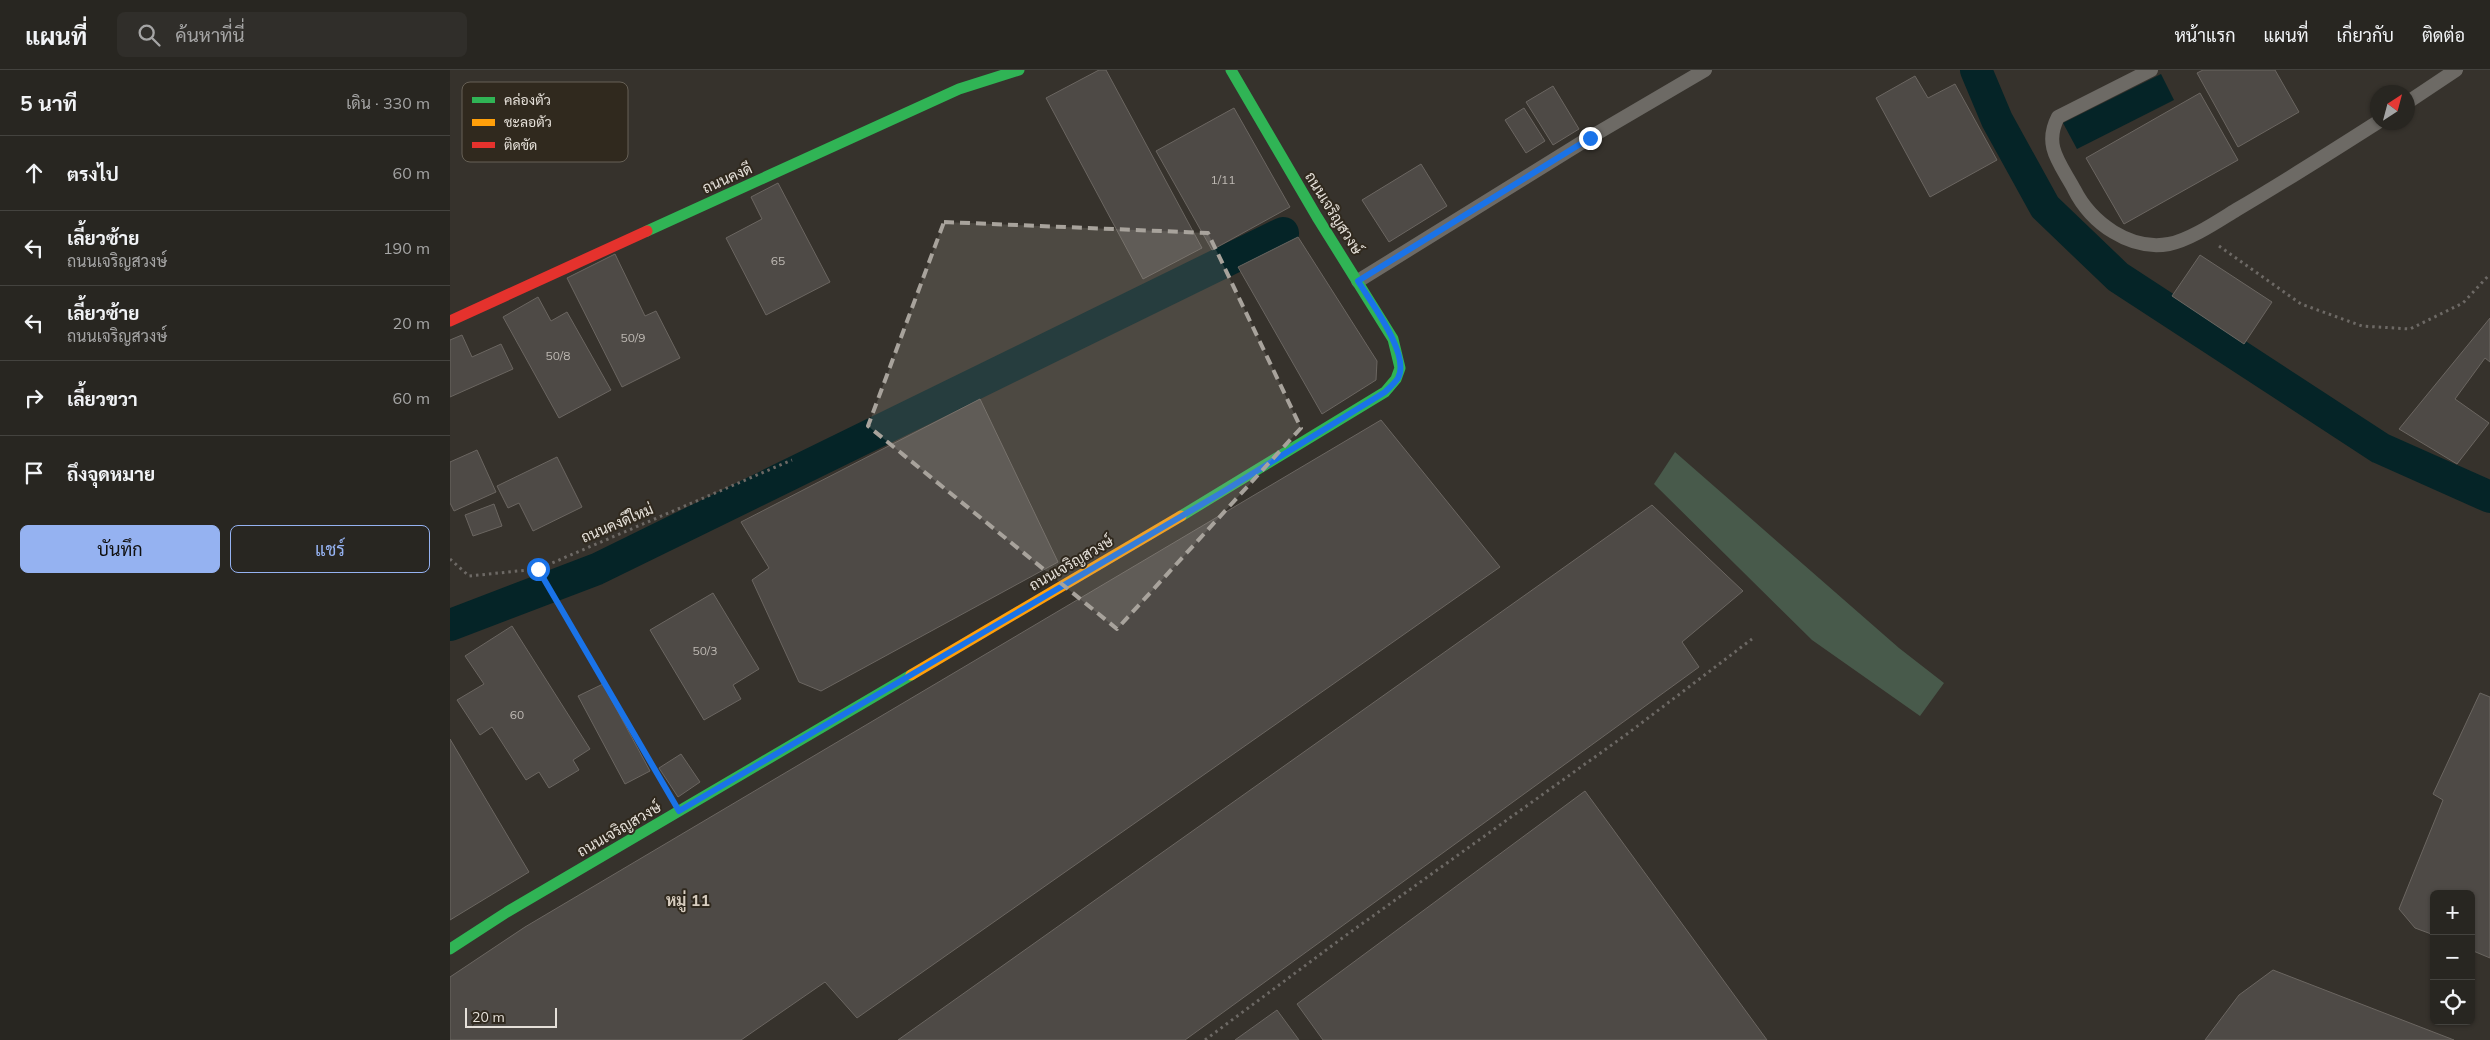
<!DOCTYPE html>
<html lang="th">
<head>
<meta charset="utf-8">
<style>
	:root { --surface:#282621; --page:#302e2a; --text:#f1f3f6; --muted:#a5a5a5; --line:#44433f; --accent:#95b2f1 }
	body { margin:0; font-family:Mulish,Sarabun,sans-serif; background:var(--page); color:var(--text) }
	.controls { position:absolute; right:15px; bottom:15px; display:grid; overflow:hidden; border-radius:8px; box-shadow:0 1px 4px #0004 }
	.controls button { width:45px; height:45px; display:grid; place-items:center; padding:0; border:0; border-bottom:1px solid var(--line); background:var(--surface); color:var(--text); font:25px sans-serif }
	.compass { position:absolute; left:1920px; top:15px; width:45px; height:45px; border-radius:50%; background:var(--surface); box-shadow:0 1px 4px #0004; rotate:36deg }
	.scale { position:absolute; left:15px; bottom:12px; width:92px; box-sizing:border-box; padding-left:5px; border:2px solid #e5e0d9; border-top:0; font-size:14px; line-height:18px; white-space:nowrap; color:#e5e0d9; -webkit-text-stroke:4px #30291e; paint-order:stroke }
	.stop { position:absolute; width:15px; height:15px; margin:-11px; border:4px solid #1a73e8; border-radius:50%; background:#fff }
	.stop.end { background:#1a73e8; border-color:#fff; box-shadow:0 1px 5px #0008 }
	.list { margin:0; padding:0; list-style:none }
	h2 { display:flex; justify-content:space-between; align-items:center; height:65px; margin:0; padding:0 20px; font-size:21px }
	h2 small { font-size:16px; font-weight:400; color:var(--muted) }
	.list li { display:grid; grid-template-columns:32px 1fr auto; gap:15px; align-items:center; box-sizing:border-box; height:75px; padding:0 20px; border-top:1px solid var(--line) }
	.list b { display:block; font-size:19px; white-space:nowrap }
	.list p { margin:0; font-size:16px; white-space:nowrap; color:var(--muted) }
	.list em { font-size:16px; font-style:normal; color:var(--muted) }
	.actions { display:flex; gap:10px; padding:15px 20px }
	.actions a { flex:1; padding:11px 0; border:1px solid var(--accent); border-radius:8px; text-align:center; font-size:18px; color:var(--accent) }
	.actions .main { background:var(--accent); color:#111 }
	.icon { flex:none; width:28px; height:28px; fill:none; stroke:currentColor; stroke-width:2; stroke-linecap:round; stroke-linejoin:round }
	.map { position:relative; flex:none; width:2040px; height:970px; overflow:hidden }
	header { display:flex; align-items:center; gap:30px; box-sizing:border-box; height:70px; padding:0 25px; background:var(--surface); border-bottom:1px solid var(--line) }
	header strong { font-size:24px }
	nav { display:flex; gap:28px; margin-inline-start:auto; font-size:18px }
	.search { width:350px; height:45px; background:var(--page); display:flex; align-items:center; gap:12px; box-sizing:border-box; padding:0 18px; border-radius:8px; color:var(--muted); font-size:19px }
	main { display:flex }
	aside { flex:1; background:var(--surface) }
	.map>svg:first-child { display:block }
</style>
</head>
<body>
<header>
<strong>แผนที่</strong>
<div class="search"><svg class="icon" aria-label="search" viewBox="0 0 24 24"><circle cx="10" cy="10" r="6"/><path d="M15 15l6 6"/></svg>ค้นหาที่นี่</div>
<nav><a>หน้าแรก</a><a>แผนที่</a><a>เกี่ยวกับ</a><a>ติดต่อ</a></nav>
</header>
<main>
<aside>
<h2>5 นาที<small>เดิน · 330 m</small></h2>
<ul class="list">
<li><svg class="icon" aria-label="ahead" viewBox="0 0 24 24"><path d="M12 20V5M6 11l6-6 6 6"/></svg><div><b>ตรงไป</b></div><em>60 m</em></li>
<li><svg class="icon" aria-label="left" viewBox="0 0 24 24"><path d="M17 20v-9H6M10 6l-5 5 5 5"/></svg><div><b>เลี้ยวซ้าย</b><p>ถนนเจริญสวงษ์</p></div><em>190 m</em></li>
<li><svg class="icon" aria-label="left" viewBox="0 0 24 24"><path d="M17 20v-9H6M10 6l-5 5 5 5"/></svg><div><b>เลี้ยวซ้าย</b><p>ถนนเจริญสวงษ์</p></div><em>20 m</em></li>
<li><svg class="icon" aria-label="right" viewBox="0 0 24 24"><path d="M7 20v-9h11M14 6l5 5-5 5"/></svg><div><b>เลี้ยวขวา</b></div><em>60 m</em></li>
<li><svg class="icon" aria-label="arrive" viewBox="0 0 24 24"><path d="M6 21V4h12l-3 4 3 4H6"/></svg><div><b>ถึงจุดหมาย</b></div></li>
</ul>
<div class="actions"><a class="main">บันทึก</a><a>แชร์</a></div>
</aside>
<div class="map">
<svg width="2040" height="970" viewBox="0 0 2040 970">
	<rect width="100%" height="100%" fill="#36322c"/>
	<!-- green -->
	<polygon fill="#485a4b" points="1225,382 1449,578 1494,613 1470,646 1362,570 1204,414"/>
	<!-- water -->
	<polygon fill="#052427" points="1711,4 1724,30 1627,79 1613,53"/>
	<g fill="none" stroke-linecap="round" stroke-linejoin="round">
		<!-- canal -->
		<g stroke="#052427" stroke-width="32">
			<polyline points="1526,0 1547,50 1595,137 1668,207 1930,378 2040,427"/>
			<polyline points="0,555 147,499 833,163"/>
		</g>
	</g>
	<!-- building -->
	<g fill="#4e4a46" stroke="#6b6661">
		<polygon points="649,0 656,0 752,178 693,209 596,28"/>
		<polygon points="1753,0 1825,0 1849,42 1788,77 1747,3"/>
		<polygon points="1465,6 1478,28 1505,14 1547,90 1480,127 1426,28"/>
		<polygon points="1103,16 1129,59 1103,75 1076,32"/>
		<polygon points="1750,23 1788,90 1674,154 1636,88"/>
		<polygon points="784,38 840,137 762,180 706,81"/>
		<polygon points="1074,38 1095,71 1076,83 1055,50"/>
		<polygon points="971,94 997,136 939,172 912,130"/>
		<polygon points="328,113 380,212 316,245 276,168 312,149 301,127"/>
		<polygon points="848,167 927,291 926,310 872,344 788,197"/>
		<polygon points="165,184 195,246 206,241 230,288 172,317 117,208"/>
		<polygon points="1750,185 1822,232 1794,274 1722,226"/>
		<polygon points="88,227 101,251 117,242 161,320 109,348 53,247"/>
		<polygon points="2040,248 2040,292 2035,288 2005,329 2039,353 2007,394 1949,359"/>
		<polygon points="12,265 22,287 51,274 63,299 0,327 0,270"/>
		<polygon points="530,329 608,492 371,621 349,612 302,510 319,498 291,452"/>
		<polygon points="931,350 1050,497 407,948 375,912 291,970 0,970 0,907 75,857"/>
		<polygon points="27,380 46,422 4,441 0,433 0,392"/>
		<polygon points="107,387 132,437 83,461 69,433 58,438 47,416"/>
		<polygon points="44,434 52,456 23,466 15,445"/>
		<polygon points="1202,435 1293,521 1232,572 1249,597 735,970 448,970"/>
		<polygon points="263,523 309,599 283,615 291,629 254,650 200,560"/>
		<polygon points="62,556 140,679 123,690 129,700 99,718 89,702 76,710 42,657 30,665 7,630 34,614 15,586"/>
		<polygon points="153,614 200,701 175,714 128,626"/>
		<polygon points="2030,623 2040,627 2040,888 2021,880 2021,824 1984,824 1984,865 1965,858 1949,839 1993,730 1983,724"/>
		<polygon points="0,669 79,802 0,850"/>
		<polygon points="231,684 250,712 228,727 209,698"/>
		<polygon points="1135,721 1317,970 873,970 847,934"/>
		<polygon points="1823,900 2004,970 1755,970 1789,925"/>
		<polygon points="827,940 849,970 785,970"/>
	</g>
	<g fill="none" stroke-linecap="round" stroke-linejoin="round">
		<!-- path -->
		<g stroke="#6d6965" stroke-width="3" stroke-dasharray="2.5 4" stroke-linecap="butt">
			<polyline points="1769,176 1851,234 1912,256 1960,259 2013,233 2040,204"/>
			<polyline points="0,489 19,506 88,499 342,390"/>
			<polyline points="88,499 215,717"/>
			<polyline points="755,970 895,866 1177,664 1302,569"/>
		</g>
		<!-- lane -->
		<g stroke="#6d6a65" stroke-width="14">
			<path d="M1701 0 1608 47C1593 76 1610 93 1624 119 1641 153 1680 181 1719 174 1740 170 1768 151 1786 140 1834 112 1881 82 1928 52"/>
			<polyline points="1958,32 2006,0"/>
			<polyline points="908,211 1139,68 1255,0"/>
		</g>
		<!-- fast -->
		<g stroke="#30b455" stroke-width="11">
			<polyline points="197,161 509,19 569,0"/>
			<polyline points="731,446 935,322 946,309 950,298 943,269 867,147 781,0"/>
			<polyline points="0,879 57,842 461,605"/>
		</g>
		<!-- slow -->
		<polyline stroke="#ff9f0a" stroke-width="11" points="461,605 731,446"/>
		<!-- jam -->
		<polyline stroke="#e5322d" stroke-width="11" points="0,251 197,161"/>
	</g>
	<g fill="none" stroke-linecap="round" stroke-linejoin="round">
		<!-- route -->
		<path stroke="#1a73e8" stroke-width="6" d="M88 499 229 741 771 423 935 322C939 318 945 313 948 308 961 285 920 231 908 211L1140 68"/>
	</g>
	<!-- marked area -->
	<path fill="#a8a39c" fill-opacity="0.2" stroke="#a8a39c" stroke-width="4" stroke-dasharray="10 6" stroke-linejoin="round" d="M494 152 758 163 851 358 667 559 418 356Z"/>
	<g text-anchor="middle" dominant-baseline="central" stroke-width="4" stroke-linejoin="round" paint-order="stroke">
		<!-- number labels -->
		<g font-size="12" fill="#bfbab4">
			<text x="773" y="109">1/11</text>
			<text x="328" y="190">65</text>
			<text x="183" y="267">50/9</text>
			<text x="108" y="285">50/8</text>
			<text x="255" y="580">50/3</text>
			<text x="67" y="644">60</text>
		</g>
		<!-- street labels -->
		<g font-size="15" fill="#e5e0d9" stroke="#30291e">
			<text transform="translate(277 108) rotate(-24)">ถนนคงดี</text>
			<text transform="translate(884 143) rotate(58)">ถนนเจริญสวงษ์</text>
			<text transform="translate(167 453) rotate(-23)">ถนนคงดีใหม่</text>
			<text transform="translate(621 493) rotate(-30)">ถนนเจริญสวงษ์</text>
			<text transform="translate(169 759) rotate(-30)">ถนนเจริญสวงษ์</text>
		</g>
		<!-- neighbourhood labels -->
		<g font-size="16" font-weight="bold" fill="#d8cec0" stroke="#30291e">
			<text x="238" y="830">หมู่ 11</text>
		</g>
	</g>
	<!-- legend -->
	<rect x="12" y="12" width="166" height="80" rx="8" fill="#30291e" stroke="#666056" stroke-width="1"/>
	<rect x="22" y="27" width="23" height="6" fill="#30b455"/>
	<rect x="22" y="49" width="23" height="7" fill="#ff9f0a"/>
	<rect x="22" y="72" width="23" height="6" fill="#e5322d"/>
	<g font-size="14" fill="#e5e0d9">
		<text x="54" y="35">คล่องตัว</text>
		<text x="54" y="57">ชะลอตัว</text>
		<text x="54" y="80">ติดขัด</text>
	</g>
</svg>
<div class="controls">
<button>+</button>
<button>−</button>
<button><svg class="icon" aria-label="locate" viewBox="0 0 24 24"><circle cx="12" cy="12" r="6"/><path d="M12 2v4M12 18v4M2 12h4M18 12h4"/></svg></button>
</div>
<svg class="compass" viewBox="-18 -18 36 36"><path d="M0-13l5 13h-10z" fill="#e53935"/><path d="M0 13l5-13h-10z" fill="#a5a5a5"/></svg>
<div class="scale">20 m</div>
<div class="stop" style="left:88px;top:499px"></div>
<div class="stop end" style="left:1140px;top:68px"></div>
</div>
</main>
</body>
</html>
